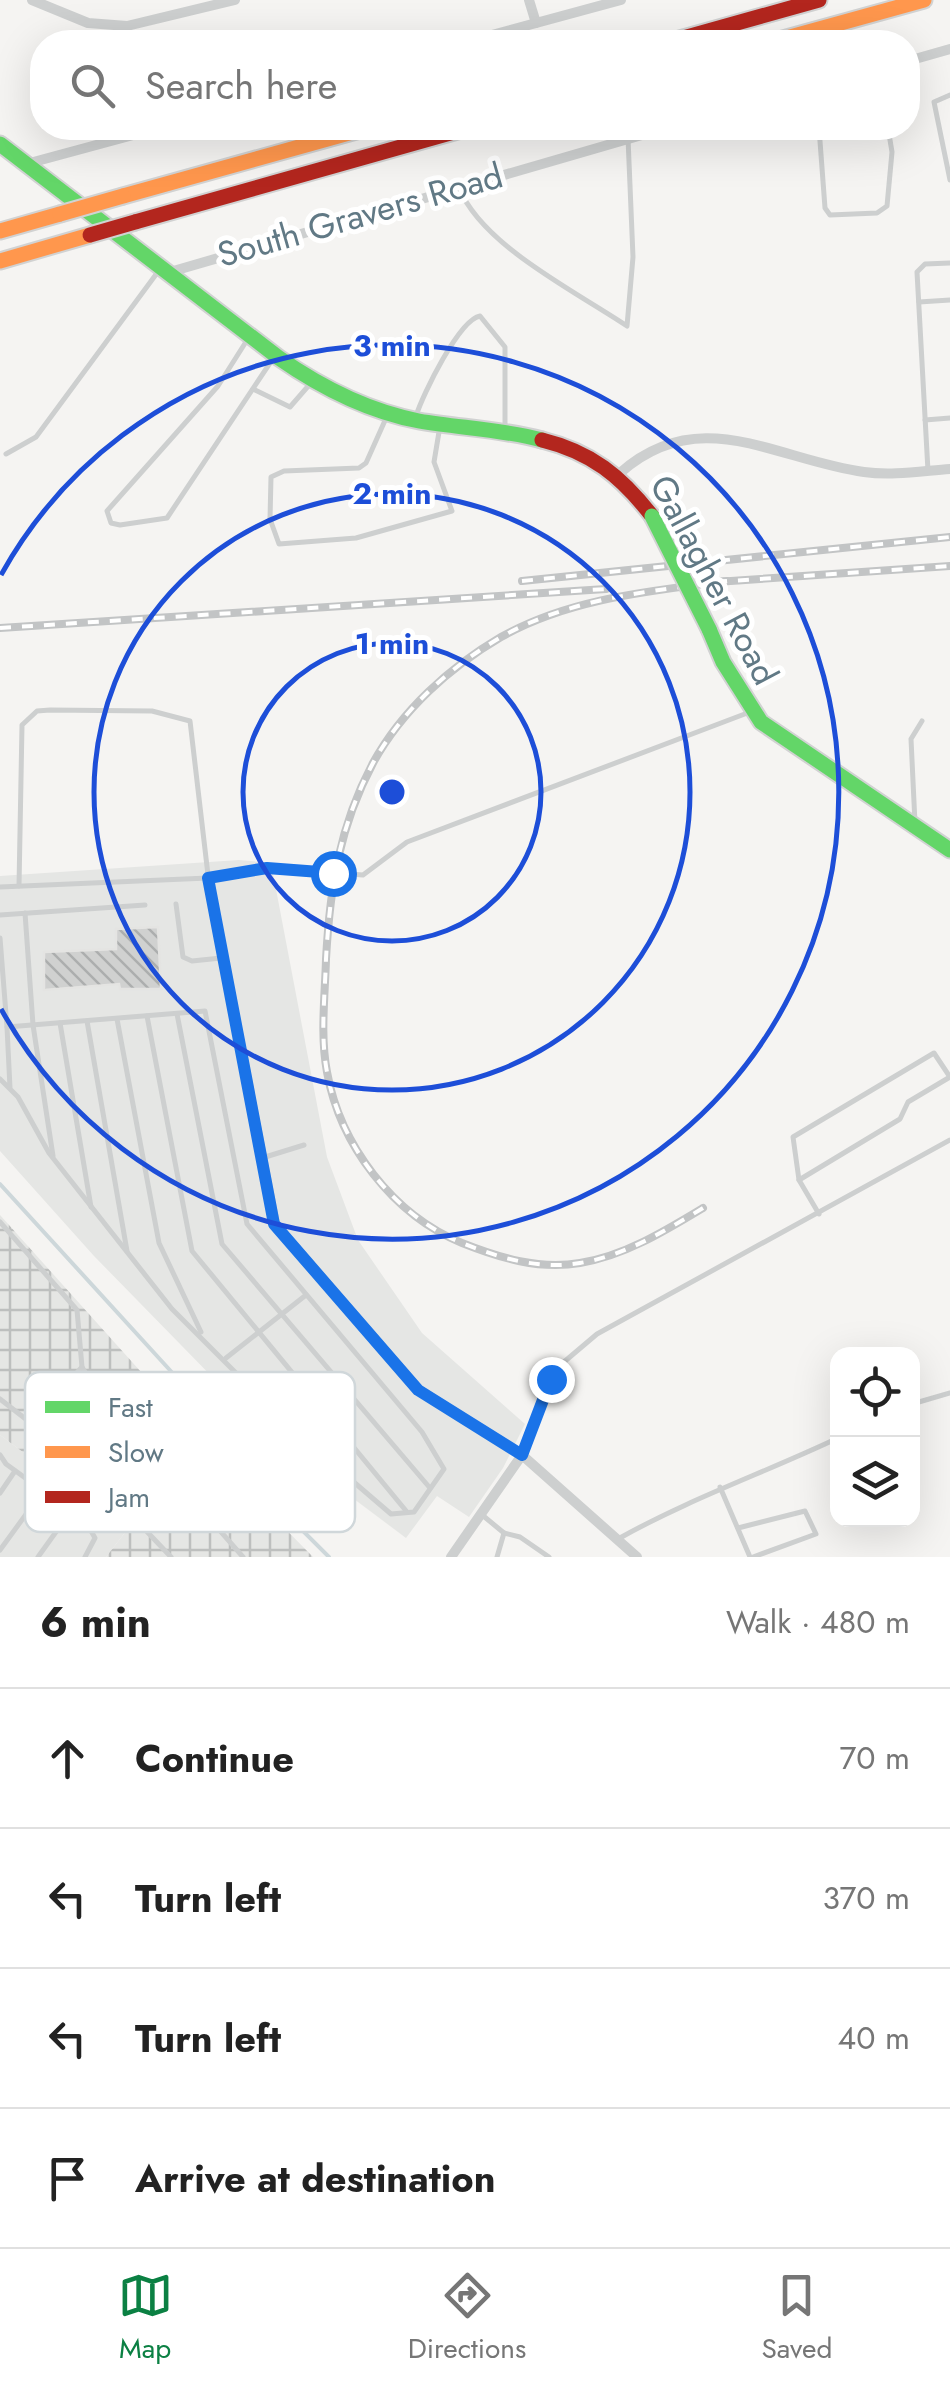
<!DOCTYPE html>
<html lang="en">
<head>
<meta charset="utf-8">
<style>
	:root { --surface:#fff; --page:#f6f6f6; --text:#222; --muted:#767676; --line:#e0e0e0; --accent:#0b8043 }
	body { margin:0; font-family:Jost,sans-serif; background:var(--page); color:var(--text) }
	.controls { position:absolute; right:30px; bottom:30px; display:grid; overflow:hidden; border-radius:20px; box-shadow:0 10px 40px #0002 }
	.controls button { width:90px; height:90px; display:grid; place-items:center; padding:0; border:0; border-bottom:2px solid var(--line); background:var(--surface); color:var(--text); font:50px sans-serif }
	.stop { position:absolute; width:30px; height:30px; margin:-22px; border:8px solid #1a73e8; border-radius:50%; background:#fff }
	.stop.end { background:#1a73e8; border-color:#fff; box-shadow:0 2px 10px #0008 }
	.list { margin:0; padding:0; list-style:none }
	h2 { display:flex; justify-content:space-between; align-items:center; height:130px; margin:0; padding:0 40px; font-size:42px }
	h2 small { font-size:32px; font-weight:400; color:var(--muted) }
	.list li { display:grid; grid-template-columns:65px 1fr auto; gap:30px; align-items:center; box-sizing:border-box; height:140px; padding:0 40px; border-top:2px solid var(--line) }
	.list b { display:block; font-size:38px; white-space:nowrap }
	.list em { font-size:32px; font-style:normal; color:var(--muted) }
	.icon { flex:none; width:55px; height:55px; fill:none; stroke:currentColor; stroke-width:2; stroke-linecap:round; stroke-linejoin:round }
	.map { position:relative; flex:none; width:950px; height:1557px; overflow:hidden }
	.search { position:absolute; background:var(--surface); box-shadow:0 10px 40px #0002; left:30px; right:30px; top:30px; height:110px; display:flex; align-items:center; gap:25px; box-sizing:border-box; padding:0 35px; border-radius:40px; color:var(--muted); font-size:38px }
	.sheet { height:690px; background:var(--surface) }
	nav { display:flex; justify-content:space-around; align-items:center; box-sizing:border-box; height:140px; border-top:2px solid var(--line); background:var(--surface); font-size:28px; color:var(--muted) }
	nav a { display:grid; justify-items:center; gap:5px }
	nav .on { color:var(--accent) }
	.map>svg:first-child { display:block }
</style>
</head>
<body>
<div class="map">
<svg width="950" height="1557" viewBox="0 0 950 1557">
	<defs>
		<pattern id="industrial-grid" width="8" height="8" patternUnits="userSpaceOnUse" patternTransform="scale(2.5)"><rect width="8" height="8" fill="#e5e6e4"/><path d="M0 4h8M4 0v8" fill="none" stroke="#bdbfbe"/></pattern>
		<pattern id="building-back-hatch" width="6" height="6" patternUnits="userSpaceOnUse" patternTransform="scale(2.5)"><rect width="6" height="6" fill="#d0d1d0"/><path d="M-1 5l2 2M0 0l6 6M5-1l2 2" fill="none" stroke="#acaeae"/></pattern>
	</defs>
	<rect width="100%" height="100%" fill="#f5f4f2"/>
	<!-- built -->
	<g fill="#e5e6e4">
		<polygon points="239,860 271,863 327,1157 358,1240 422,1333 525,1424 503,1468 469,1517 437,1496 406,1538 270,1436 94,1256 0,1151 0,876"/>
		<polygon points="0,1435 127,1530 106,1557 0,1557"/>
	</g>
	<!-- industrial -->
	<polygon fill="url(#industrial-grid)" points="0,1215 248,1491 313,1557 106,1557 127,1530 0,1435"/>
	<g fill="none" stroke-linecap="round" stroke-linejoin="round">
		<!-- stream -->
		<polyline stroke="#cdd7da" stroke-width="4" points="0,1184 178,1379 276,1504 329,1557"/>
	</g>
	<!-- building -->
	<polygon fill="url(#building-back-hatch)" stroke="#e4e4e2" stroke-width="2.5" points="158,927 161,989 120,989 119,984 44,990 44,952 116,949 116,929"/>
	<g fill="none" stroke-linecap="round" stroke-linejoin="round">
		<!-- fast casing -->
		<g stroke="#d1d2d2" stroke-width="19">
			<g id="fast">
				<path d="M0 144 279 358C322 388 367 411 419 421 460 428 502 429 542 440"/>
				<polyline points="709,629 723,662 761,722 950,850"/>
			</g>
		</g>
		<!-- slow casing -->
		<g stroke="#d1d2d2" stroke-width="19">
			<g id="slow">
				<polyline points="772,42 924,0"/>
				<polyline points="123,196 367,128"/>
				<polyline points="0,231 60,214"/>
				<polyline points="0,261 90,235"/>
			</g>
		</g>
		<!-- jam casing -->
		<g stroke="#d1d2d2" stroke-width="19">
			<g id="jam">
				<polyline points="669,42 819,0"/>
				<polyline points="135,222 468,128"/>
				<path d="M542 440C591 452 621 476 652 516"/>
			</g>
		</g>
		<!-- lane -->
		<g stroke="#cdcfcf" stroke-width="5">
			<polyline points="950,95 934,102 950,180"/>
			<polyline points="819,128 825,208 830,215 877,213 887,206 892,152 888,128"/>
			<path d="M459 188C483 246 575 291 627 326L633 257 628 138"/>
			<polyline points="919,302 950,300"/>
			<polyline points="249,337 218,386 107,511 111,523 120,525 167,518 274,357"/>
			<polyline points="253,389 290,407 310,384"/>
			<polyline points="387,416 366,463 359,468 284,471 271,477 270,519 279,544 356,538 452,511 434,462 440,426"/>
			<path d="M416 416C423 394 459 320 480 316L505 347V428"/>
			<polyline points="925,420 950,418"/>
			<polyline points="6,454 36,437 160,269"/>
			<polyline points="928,471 917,272 925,264 950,263"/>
			<polyline points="915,823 911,739 922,721"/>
			<polyline points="19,886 22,725 37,711 50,710 152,711 190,721 208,875"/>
			<polyline points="0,887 208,878 267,868 363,875 407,842 750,712"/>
			<polyline points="176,904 183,957 192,961 221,958"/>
			<polyline points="25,913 33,1025 53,1156"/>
			<polyline points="0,915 145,905"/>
			<polyline points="0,938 7,1027"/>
			<polyline points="177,1014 222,1244 430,1488"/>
			<polyline points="147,1016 192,1251 407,1512"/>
			<polyline points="117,1019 159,1243 201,1332"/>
			<polyline points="87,1021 127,1251"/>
			<polyline points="60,1023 91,1207"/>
			<polyline points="0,1079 18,1097 49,1153 172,1309 292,1429 391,1514 414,1512 444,1469 422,1432 247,1224 205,1011 7,1027 10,1088"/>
			<polyline points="262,1158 304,1145"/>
			<polyline points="799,1180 900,1119 908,1102 950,1077"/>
			<polyline points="819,1214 799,1180 793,1137 934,1053 950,1077"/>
			<polyline points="0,1222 77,1310 82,1367 94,1387 243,1557"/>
			<polyline points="226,1358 306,1295"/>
			<polyline points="0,1399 81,1462 171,1557"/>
			<polyline points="912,1404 950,1393"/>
			<polyline points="32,1424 82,1367"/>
			<polyline points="523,1453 558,1367 597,1334 950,1140"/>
			<polyline points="0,1455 6,1464 86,1522 95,1538 85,1557"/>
			<polyline points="720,1487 750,1557"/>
			<polyline points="0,1493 15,1471"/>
			<polyline points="481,1514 504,1533 497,1557"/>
			<polyline points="738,1528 805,1511 816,1534 753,1557"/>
			<polyline points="504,1533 520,1537 549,1557"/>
			<path d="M618 1539C689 1499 764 1473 838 1438"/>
			<polyline points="0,1550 43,1491"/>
			<polyline points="38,1557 71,1511"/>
		</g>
		<!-- street -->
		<g stroke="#cdcfcf" stroke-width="10">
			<polyline points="32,0 88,23 127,26 235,0"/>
			<polyline points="529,0 536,23"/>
			<polyline points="466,42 621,0"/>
			<polyline points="908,61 950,49"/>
			<polyline points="26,164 159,128"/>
			<polyline points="170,272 666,128"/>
			<path d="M620 473C700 402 776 460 864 472 892 476 922 471 950 469"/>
			<polyline points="208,878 275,1224 419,1390 522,1455 637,1557"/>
			<polyline points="451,1557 522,1455"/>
		</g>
		<!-- fast -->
		<use href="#fast" stroke="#63d668" stroke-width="15"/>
		<!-- slow -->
		<use href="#slow" stroke="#ff974d" stroke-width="15"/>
		<!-- jam -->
		<use href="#jam" stroke="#b3261e" stroke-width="15"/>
		<!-- rail casing -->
		<g stroke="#c2c4c5" stroke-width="8">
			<g id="rail">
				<polyline points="522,581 950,537"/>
				<polyline points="716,582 950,566"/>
				<polyline points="0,628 606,589"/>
				<path d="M703 1208C665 1231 624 1256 580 1263 539 1270 500 1258 462 1243 393 1215 340 1145 327 1072 320 1035 325 996 326 959 330 887 339 827 373 763 402 710 450 667 501 637 570 598 651 591 727 581"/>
			</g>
		</g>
		<!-- rail -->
		<use href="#rail" stroke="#fff" stroke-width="4" stroke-dasharray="11" stroke-linecap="butt"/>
		<!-- fast-bridge casing -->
		<g stroke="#d1d2d2" stroke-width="19" stroke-linecap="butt">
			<polyline id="fast-bridge" points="652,516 709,629"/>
		</g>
		<!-- slow-bridge casing -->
		<g stroke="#d1d2d2" stroke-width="19" stroke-linecap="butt">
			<polyline id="slow-bridge" points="60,214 123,196"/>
		</g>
		<!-- jam-bridge casing -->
		<g stroke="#d1d2d2" stroke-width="19" stroke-linecap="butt">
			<polyline id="jam-bridge" points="90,235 135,222"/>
		</g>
		<!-- fast-bridge -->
		<use href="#fast-bridge" stroke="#63d668" stroke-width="15"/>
		<!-- slow-bridge -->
		<use href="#slow-bridge" stroke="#ff974d" stroke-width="15"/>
		<!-- jam-bridge -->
		<use href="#jam-bridge" stroke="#b3261e" stroke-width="15"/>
	</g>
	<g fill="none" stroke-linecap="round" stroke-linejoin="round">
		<!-- route -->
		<polyline stroke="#1a73e8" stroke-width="12" points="333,873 267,868 208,878 274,1224 418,1390 522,1455 551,1379"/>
	</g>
	<!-- distance rings -->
	<g fill="none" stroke="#1d4ed8" stroke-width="5">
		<circle cx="392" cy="792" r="149"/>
		<circle cx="392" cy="792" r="298"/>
		<path d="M1 575A447 447 0 1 1 1 1009"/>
	</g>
	<g text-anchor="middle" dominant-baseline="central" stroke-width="10" stroke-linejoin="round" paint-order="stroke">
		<!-- street labels -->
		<g font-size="35" fill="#617985" stroke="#fff">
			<text transform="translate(360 215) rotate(-16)">South Gravers Road</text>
			<text transform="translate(714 580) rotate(62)">Gallagher Road</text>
		</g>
	</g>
	<!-- legend -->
	<rect x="25" y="1372" width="330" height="160" rx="15" fill="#fff" stroke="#d0d7da" stroke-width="2.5"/>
	<rect x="45" y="1401" width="45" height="12" fill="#63d668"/>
	<rect x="45" y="1446" width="45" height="12" fill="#ff974d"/>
	<rect x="45" y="1491" width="45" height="12" fill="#b3261e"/>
	<g font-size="28" fill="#617985">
		<text x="108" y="1417">Fast</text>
		<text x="108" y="1462">Slow</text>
		<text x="108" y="1507">Jam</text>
	</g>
	<circle cx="392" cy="792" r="15" fill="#1d4ed8" stroke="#fff" stroke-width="5"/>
	<g font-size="30" text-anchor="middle" font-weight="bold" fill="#1d4ed8" stroke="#fff" stroke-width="10" stroke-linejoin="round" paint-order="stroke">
		<text x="392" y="356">3 min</text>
		<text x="392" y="504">2 min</text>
		<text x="392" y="654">1 min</text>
	</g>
</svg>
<div class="controls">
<button><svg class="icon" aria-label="locate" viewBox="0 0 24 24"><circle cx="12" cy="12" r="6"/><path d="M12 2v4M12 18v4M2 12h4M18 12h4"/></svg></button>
<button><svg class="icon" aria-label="layers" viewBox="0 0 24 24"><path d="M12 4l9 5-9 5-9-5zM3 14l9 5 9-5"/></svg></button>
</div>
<div class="stop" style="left:333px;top:873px"></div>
<div class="stop end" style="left:551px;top:1379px"></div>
<div class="search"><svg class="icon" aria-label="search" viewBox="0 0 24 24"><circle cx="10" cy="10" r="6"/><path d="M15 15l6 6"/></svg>Search here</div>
</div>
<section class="sheet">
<h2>6 min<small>Walk · 480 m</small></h2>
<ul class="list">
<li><svg class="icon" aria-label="ahead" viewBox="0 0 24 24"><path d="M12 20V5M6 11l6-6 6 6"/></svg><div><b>Continue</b></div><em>70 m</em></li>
<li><svg class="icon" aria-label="left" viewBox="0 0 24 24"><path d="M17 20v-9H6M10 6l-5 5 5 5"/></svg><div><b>Turn left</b></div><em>370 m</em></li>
<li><svg class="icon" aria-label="left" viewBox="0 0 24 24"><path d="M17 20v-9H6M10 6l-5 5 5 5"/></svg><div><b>Turn left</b></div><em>40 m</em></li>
<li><svg class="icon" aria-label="arrive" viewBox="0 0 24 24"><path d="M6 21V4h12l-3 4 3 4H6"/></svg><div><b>Arrive at destination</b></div></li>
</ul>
</section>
<nav>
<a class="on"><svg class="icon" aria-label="map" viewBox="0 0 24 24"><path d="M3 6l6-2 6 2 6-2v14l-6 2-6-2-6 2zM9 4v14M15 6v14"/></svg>Map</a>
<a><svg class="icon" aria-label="directions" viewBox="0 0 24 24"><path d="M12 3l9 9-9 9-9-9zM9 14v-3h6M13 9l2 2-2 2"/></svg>Directions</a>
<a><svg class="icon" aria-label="saved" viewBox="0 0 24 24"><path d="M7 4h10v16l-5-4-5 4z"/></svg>Saved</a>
</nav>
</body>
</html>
